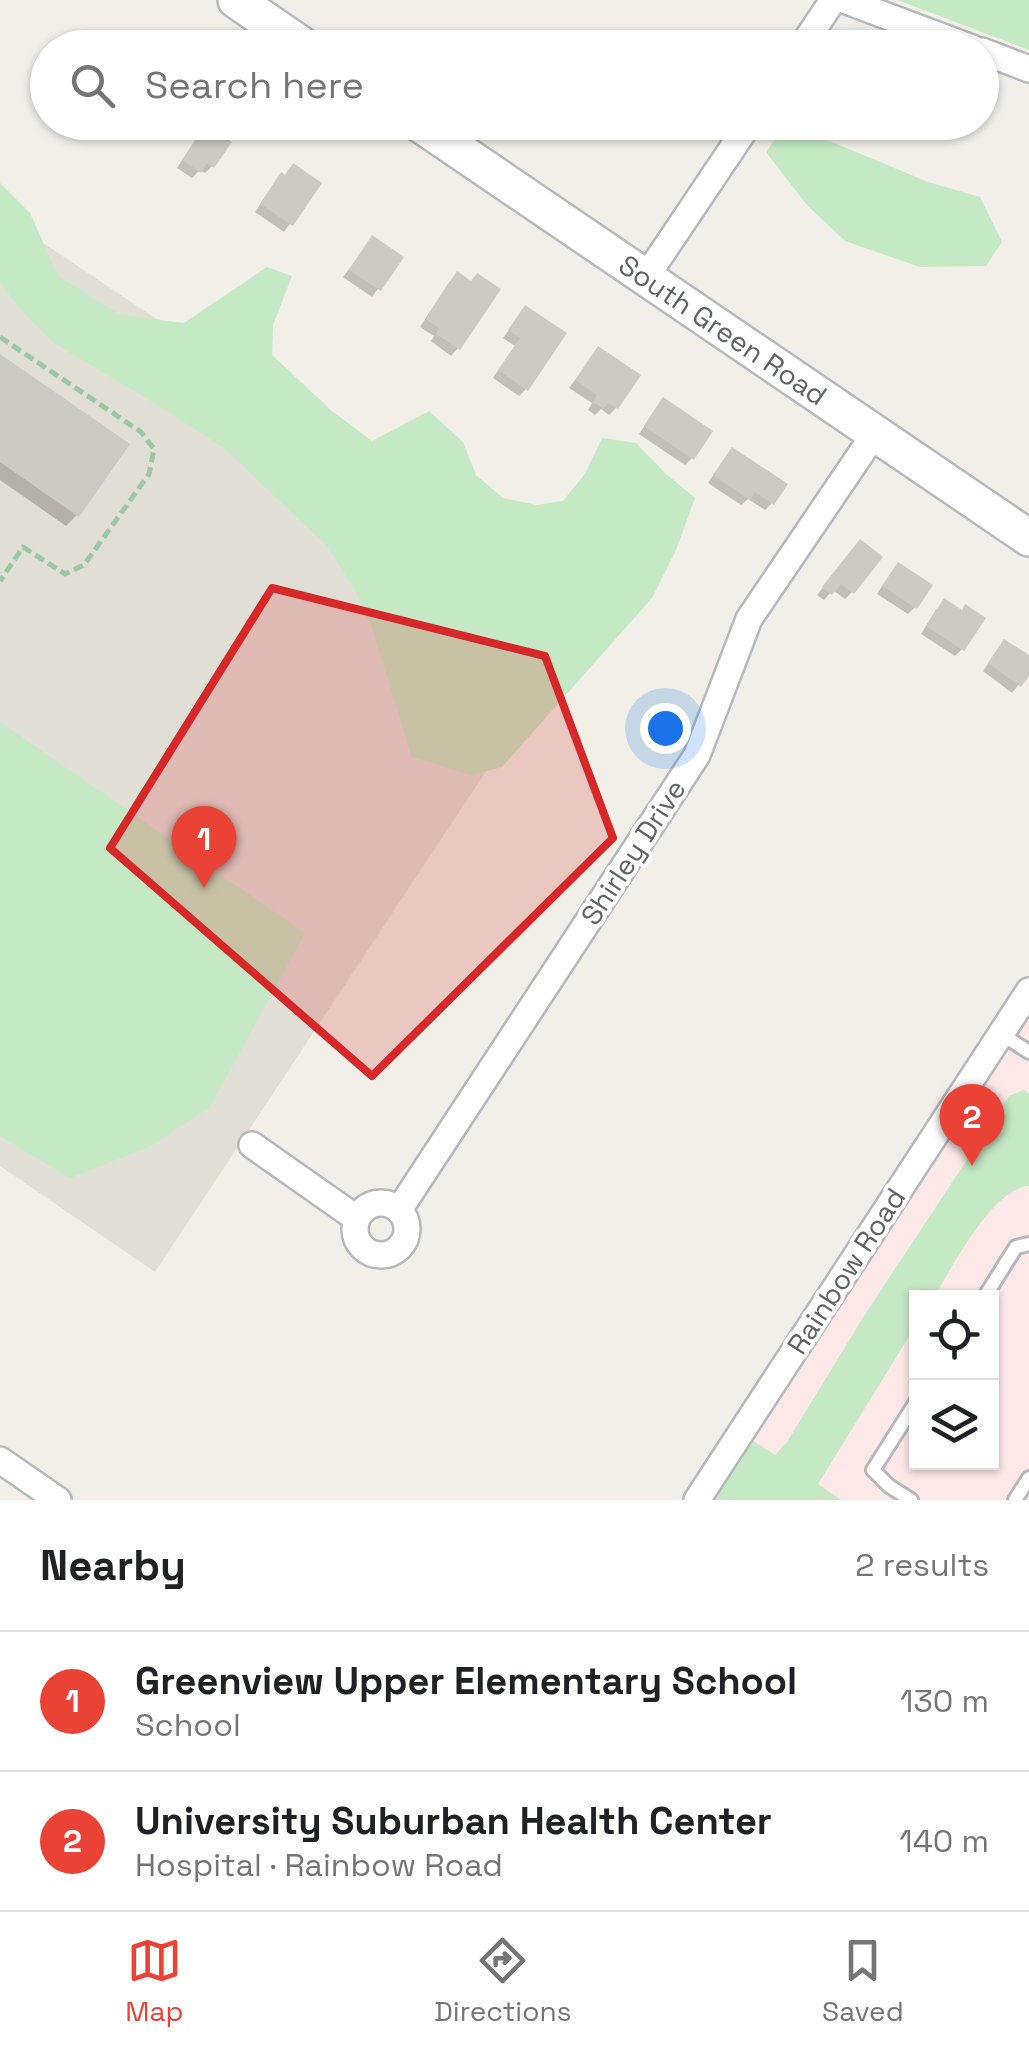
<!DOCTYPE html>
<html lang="en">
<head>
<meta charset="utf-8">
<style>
	:root { --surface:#fff; --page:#f6f6f6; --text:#202124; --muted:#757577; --line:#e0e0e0; --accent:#ea4335 }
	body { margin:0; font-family:"Space Grotesk",sans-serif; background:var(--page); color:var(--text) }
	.controls { position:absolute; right:30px; bottom:30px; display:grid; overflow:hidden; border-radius:0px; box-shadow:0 2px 8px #0004 }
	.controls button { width:90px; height:90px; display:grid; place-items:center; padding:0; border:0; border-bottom:2px solid var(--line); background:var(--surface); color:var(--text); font:50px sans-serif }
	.you { position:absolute; left:665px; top:728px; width:35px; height:35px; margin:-25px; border:8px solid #fff; border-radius:50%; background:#1a73e8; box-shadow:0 0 0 15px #1a73e833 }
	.badge { display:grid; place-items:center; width:65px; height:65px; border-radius:50%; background:var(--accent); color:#fff; font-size:32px; font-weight:700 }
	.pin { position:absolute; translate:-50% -82px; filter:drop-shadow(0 2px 5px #0008) }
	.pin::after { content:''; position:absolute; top:52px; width:35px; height:30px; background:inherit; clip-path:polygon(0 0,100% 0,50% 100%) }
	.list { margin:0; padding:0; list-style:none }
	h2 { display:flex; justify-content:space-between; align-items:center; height:130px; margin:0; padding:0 40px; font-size:42px }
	h2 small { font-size:32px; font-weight:400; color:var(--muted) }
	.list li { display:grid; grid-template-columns:65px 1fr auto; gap:30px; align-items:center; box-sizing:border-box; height:140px; padding:0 40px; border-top:2px solid var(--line) }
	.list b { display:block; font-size:38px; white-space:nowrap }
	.list p { margin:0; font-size:32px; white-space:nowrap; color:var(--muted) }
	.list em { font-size:32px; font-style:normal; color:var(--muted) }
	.icon { flex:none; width:55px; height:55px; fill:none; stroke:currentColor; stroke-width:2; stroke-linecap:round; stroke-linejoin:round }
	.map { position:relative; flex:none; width:1029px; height:1500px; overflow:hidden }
	.search { position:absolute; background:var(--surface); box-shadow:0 2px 8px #0004; left:30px; right:30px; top:30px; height:110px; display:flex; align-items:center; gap:25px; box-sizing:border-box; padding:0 35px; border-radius:55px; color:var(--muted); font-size:38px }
	.sheet { height:410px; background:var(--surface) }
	nav { display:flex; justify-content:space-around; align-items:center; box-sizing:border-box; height:140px; border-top:2px solid var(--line); background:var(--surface); font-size:28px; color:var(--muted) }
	nav a { display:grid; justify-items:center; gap:5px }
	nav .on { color:var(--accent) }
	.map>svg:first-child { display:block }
</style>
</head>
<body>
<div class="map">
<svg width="1029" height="1500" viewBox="0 0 1029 1500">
	<rect width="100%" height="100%" fill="#f1efe8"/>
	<!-- education -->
	<polygon fill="#e1ded6" points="0,214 592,611 155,1272 0,1166"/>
	<!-- medical -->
	<path fill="#fce8e6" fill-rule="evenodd" d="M1029 991V1500H841L741 1433ZM916 1298H992V1462H916Z"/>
	<!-- green -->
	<g fill="#c5e8c5">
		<polygon points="897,0 1029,0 1029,50"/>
		<polygon points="786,125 796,131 837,144 928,182 980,197 1002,242 986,266 920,267 845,241 807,205 766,152"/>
		<polygon points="0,183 30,213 58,276 120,315 184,323 267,267 292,276 273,325 272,355 332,411 372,441 429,411 463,442 476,475 503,498 537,505 563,501 585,474 602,438 636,443 666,474 695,498 676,550 652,598 502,767 471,775 412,757 372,628 355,590 327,546 224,448 156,404 54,343 21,310 0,283"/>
		<polygon points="0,722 305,933 210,1107 151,1146 70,1178 0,1136"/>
		<path d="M1024 1090 1029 1094V1186C992 1188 952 1268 934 1297L916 1298V1325L818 1484 841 1500H697L741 1433 775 1455 787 1442 864 1316 1009 1096Z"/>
	</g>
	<!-- shadow -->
	<g fill="#0003">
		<polygon points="203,129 212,166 205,173 200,170 192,178 177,168"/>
		<polygon points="275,183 319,183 284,232 255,212"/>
		<polygon points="372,239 400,258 372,297 343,277"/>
		<polygon points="450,281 458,348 451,356 431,341 434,336 420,327"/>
		<polygon points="525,308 526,389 519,396 493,378 515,346 503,338"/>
		<polygon points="598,349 616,408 609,415 601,409 595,415 588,410 592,403 569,388"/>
		<polygon points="0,357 77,515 66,526 0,480"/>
		<polygon points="657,407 692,458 685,465 639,434"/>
		<polygon points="726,457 772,503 765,510 748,499 741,505 708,483"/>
		<polygon points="853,550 852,592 845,599 833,590 824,600 817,595"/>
		<polygon points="892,572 915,607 908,614 877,594"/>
		<polygon points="937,608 962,649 955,656 921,634"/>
		<polygon points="998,649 1029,658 1029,671 1012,693 983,671"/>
	</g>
	<!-- building -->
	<g fill="#cccac5">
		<polygon points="207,122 215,122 228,132 225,137 232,142 214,168 207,163 201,173 182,160"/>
		<polygon points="293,163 322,183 293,226 260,204 281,172 285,175"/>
		<polygon points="372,235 404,257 381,291 349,270"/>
		<polygon points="457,271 471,281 477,273 501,289 460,350 436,334 439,328 425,319"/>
		<polygon points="525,305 567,333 528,391 498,370 520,338 508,330"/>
		<polygon points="598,346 641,375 618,409 608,403 604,409 593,402 597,395 575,380"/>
		<polygon points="0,354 130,444 79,517 0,462"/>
		<polygon points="663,397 713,431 694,460 644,426"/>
		<polygon points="732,447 788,484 774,505 755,492 750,500 713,475"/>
		<polygon points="860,539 883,557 854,594 841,584 832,595 822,587"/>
		<polygon points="898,562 933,585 917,609 882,586"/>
		<polygon points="944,598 962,610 965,604 986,618 964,651 926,626"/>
		<polygon points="1004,639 1029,655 1029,676 1021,687 988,663"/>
	</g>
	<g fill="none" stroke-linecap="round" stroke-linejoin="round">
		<!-- lane casing -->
		<g stroke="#b5b8bc" stroke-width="18">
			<g id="lane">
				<polyline points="1001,1034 1029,1052"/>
				<polyline points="984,1298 1016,1247 1029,1244"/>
				<polyline points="911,1500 889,1486 873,1470 916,1402"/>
				<polyline points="1015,1500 1029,1478"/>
			</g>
		</g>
		<!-- street casing -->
		<g stroke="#b5b8bc" stroke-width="30">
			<g id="street">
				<polyline points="844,0 972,48"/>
				<polyline points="801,48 833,0"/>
				<polyline points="982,51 1029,69"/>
				<polyline points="646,277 750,122"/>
				<polyline points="252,1145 356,1218"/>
				<circle cx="381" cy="1229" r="26"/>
				<polyline points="399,1210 697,755 749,619 875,433"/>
				<polyline points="0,1460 58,1500"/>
				<polyline points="697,1500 1029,991"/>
			</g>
		</g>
		<!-- secondary casing -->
		<g stroke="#b6babf" stroke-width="40">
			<g id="secondary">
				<polyline points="236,0 306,48"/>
				<path id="s1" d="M417 122 1029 538"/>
			</g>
		</g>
		<!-- path -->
		<polyline stroke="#9cc7a9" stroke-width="5" stroke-dasharray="10 5" stroke-linecap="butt" points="0,337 141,432 154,449 149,474 84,565 65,574 23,547 0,581"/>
		<!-- lane -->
		<use href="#lane" stroke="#fff" stroke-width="12"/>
		<!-- street -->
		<use href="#street" stroke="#fff" stroke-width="25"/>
		<!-- secondary -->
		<use href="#secondary" stroke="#fff" stroke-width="35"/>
	</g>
	<!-- marked area -->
	<path fill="#d62828" fill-opacity="0.2" stroke="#d62828" stroke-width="8" stroke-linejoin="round" d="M272 588 545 656 613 838 372 1076 110 848Z"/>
	<g text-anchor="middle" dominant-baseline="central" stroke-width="8" stroke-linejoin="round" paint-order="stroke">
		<!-- street labels -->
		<g font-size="28" fill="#5f6368" stroke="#fff">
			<text stroke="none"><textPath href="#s1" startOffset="370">South Green Road</textPath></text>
			<text transform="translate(633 852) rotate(-57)">Shirley Drive</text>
			<text transform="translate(846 1271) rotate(-57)">Rainbow Road</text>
		</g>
	</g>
</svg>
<div class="controls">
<button><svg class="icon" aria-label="locate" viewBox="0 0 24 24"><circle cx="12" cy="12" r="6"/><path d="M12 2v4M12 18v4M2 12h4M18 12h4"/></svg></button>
<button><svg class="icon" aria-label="layers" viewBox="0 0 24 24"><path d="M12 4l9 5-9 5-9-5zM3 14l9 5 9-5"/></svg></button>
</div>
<div class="you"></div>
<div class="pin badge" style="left:204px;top:888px">1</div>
<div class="pin badge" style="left:972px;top:1166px">2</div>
<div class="search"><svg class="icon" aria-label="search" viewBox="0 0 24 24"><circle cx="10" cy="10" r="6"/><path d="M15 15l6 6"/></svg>Search here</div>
</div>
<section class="sheet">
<h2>Nearby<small>2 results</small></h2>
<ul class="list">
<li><span class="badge">1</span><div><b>Greenview Upper Elementary School</b><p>School</p></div><em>130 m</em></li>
<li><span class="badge">2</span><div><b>University Suburban Health Center</b><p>Hospital · Rainbow Road</p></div><em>140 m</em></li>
</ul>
</section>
<nav>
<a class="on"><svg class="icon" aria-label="map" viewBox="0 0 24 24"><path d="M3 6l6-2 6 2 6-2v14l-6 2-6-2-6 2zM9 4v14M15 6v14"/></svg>Map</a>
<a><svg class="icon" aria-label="directions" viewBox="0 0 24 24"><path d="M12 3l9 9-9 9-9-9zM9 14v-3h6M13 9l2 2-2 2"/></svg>Directions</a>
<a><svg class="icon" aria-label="saved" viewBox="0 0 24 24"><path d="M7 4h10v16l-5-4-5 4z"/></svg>Saved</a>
</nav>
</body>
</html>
